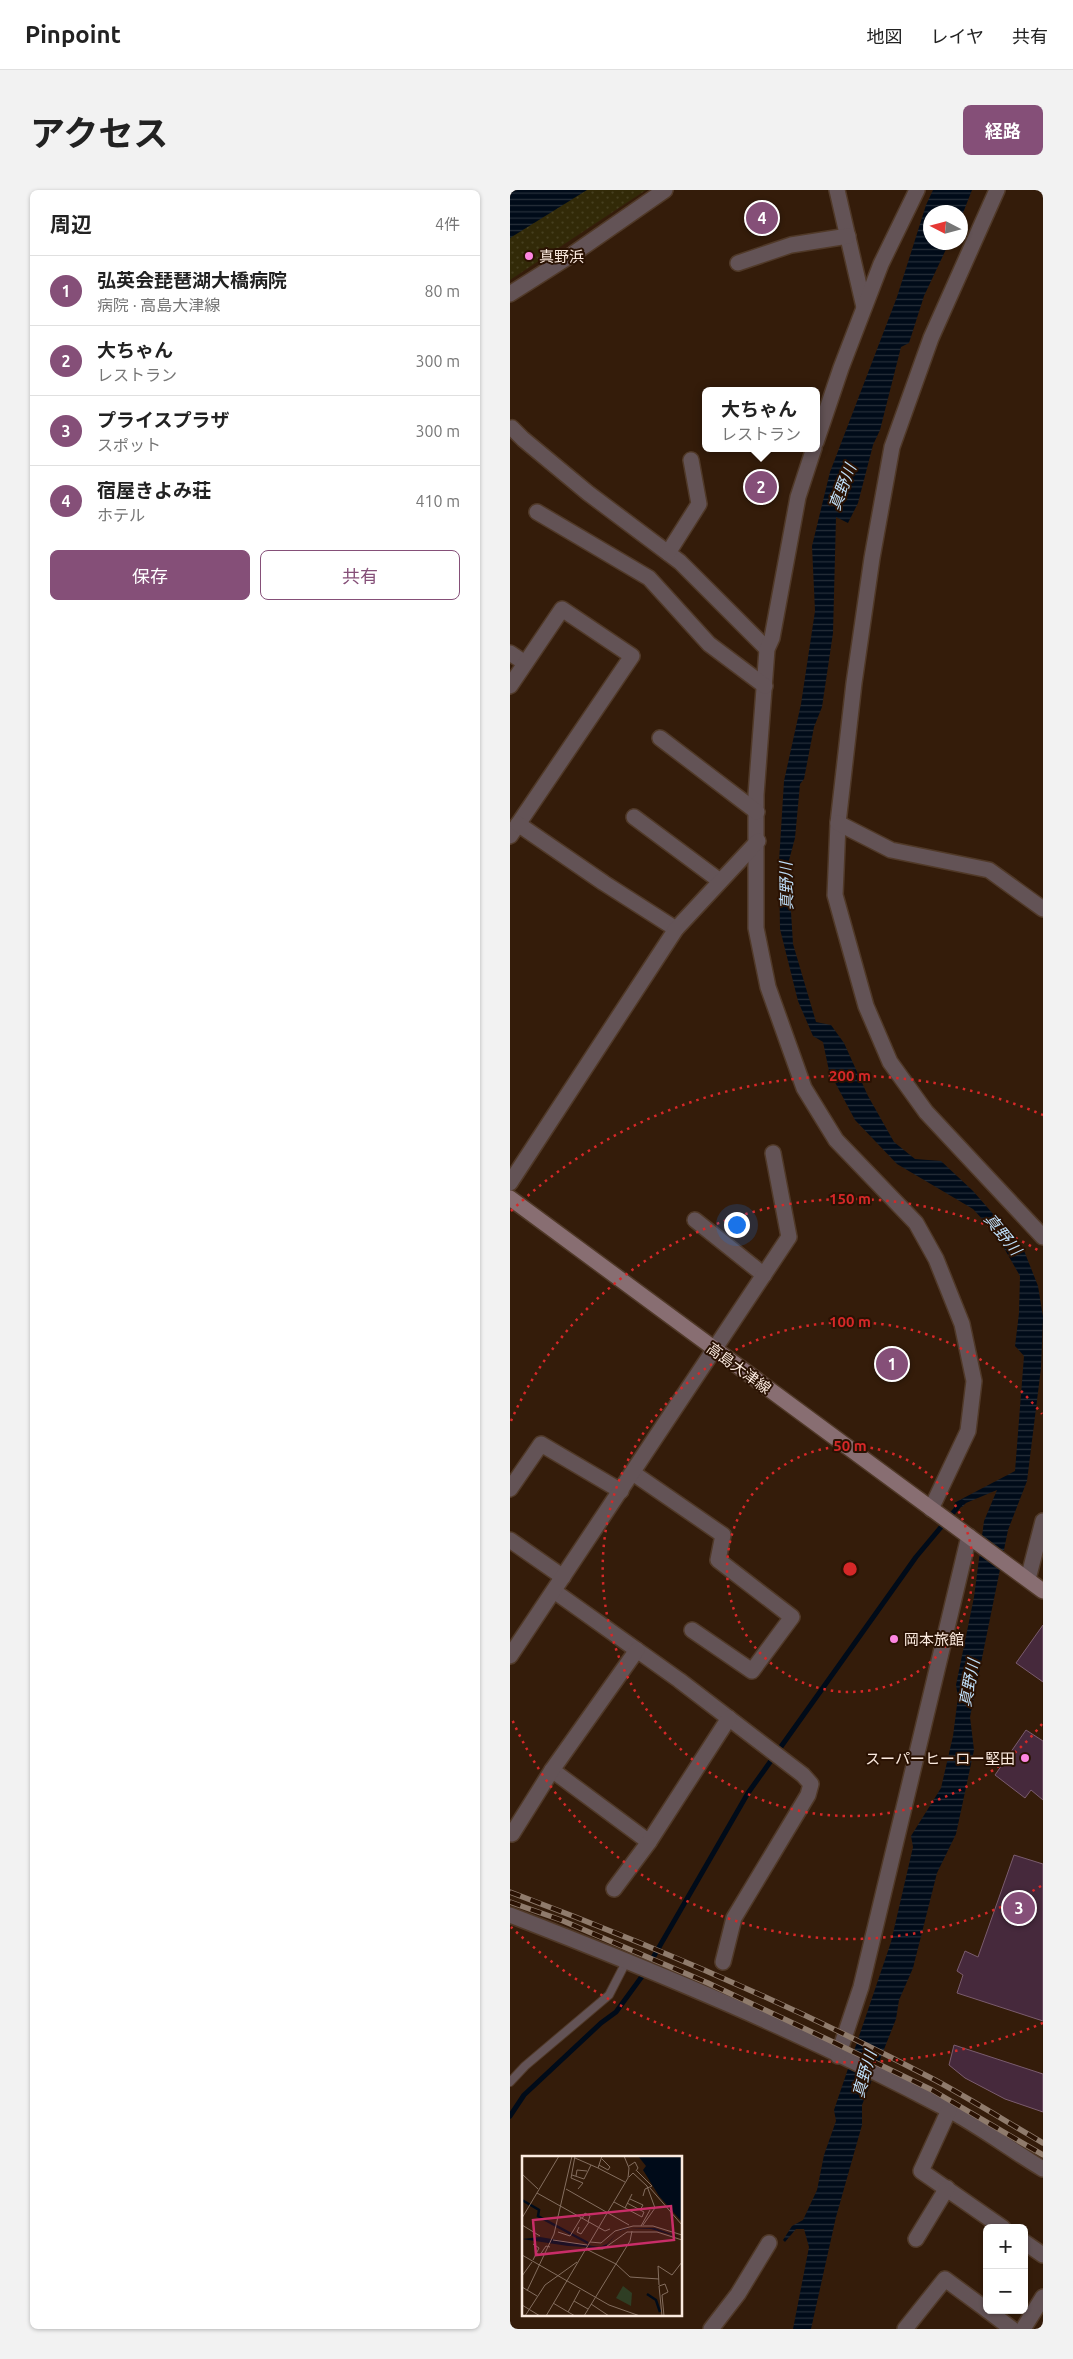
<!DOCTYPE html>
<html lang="ja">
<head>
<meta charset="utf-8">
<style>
	:root { --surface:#fff; --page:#f2f2f2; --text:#222; --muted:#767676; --line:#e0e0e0; --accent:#854f78 }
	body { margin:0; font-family:Ubuntu,"Noto Sans JP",sans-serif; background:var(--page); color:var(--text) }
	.controls { position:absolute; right:15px; bottom:15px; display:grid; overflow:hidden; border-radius:8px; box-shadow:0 1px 4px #0004 }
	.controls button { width:45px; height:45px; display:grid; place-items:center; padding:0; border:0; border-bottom:1px solid var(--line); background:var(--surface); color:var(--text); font:25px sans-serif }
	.compass { position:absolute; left:413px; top:15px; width:45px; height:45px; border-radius:50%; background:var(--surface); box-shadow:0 1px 4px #0004; rotate:276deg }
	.you { position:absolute; left:226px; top:1034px; width:18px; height:18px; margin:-12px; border:4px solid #fff; border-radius:50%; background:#1a73e8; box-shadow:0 0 0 8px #1a73e833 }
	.badge { display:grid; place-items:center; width:32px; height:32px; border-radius:50%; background:var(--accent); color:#fff; font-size:16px; font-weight:700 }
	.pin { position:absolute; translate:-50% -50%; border:2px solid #fff; box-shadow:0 1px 5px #0006 }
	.popup { position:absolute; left:192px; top:197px; width:118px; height:65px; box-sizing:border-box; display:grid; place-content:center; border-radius:8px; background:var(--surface); filter:drop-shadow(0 1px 4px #0005); font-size:16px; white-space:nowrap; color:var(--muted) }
	.popup b { font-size:19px; color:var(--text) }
	.popup::after { content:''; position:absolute; left:50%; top:100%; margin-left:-10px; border:10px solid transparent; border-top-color:var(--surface) }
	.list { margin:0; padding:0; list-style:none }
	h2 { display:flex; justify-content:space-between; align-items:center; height:65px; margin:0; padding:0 20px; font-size:21px }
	h2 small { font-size:16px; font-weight:400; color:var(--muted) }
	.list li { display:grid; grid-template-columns:32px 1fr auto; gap:15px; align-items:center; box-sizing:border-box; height:70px; padding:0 20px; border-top:1px solid var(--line) }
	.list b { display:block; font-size:19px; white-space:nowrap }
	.list p { margin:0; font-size:16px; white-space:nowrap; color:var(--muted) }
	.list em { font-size:16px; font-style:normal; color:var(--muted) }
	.actions { display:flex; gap:10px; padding:15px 20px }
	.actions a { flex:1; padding:11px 0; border:1px solid var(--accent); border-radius:8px; text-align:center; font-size:18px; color:var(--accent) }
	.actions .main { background:var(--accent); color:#fff }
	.map { position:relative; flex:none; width:533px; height:2139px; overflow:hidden; border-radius:8px }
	header { display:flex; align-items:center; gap:30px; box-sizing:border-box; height:70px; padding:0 25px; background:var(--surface); border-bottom:1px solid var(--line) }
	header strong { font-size:24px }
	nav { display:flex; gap:28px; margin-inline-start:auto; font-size:18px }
	.intro { display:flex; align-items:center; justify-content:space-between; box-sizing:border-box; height:120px; padding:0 30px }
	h1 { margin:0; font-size:35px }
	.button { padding:12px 22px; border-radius:8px; background:var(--accent); color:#fff; font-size:18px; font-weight:700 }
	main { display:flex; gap:30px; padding:0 30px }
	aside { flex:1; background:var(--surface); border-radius:8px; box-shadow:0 1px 4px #0004 }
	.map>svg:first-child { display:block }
</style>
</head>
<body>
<header>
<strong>Pinpoint</strong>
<nav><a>地図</a><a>レイヤ</a><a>共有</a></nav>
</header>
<div class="intro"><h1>アクセス</h1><a class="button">経路</a></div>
<main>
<aside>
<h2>周辺<small>4件</small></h2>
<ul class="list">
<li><span class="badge">1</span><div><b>弘英会琵琶湖大橋病院</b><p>病院 · 高島大津線</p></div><em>80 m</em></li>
<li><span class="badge">2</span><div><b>大ちゃん</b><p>レストラン</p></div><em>300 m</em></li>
<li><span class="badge">3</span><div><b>プライスプラザ</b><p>スポット</p></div><em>300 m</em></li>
<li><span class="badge">4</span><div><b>宿屋きよみ荘</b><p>ホテル</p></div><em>410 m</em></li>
</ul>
<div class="actions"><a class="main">保存</a><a>共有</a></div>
</aside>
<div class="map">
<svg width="533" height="2139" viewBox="0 0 533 2139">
	<defs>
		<pattern id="sand-dots" width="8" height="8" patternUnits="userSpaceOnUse" patternTransform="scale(1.25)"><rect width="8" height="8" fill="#322a08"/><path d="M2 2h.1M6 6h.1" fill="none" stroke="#463f20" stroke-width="1.8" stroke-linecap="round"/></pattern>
		<pattern id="water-rules" width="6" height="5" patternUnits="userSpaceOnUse" patternTransform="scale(1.25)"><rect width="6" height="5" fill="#000b19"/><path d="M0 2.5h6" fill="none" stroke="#262f3a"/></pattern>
	</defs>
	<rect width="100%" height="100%" fill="#341c0a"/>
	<!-- sand -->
	<polygon fill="url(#sand-dots)" points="61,0 136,0 0,90 0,42"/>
	<!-- water -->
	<g fill="url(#water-rules)">
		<polygon points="0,0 77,0 0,48"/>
		<polygon points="423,0 462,0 451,28 450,22 420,22 420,52 439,53 414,106 399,153 391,157 370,240 363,255 348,313 338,333 326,327 323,443 312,517 304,537 294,589 290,594 285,648 278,674 283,754 306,832 321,835 334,853 358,906 384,952 405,969 431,971 463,1001 513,1058 528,1096 533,1127 531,1178 517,1291 498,1340 460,1527 464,1560 446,1644 427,1683 403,1778 389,1810 386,1829 352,1915 352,1935 326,2027 301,2139 283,2139 299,2057 294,2039 286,2039 275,2052 273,2050 282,2036 293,2030 307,2000 314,1965 326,1931 324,1920 381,1752 403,1657 401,1646 431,1598 443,1546 448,1507 446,1495 464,1407 474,1331 487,1300 456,1313 452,1317 444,1313 505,1281 514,1166 505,1156 509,1123 510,1086 486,1044 463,1019 387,974 345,930 319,881 313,852 303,846 288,811 270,739 269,672 274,591 291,514 305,421 302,356 320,282 387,107 416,15"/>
	</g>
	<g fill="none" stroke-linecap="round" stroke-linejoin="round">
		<!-- stream -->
		<polyline stroke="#000b19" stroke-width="5" points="0,1926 14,1905 91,1833 106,1822 133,1785 238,1603 406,1367 452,1312"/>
	</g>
	<!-- building -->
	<g fill="#46293c" stroke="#7a5c6e">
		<polygon points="533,1435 533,1492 506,1473"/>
		<polygon points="516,1540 533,1551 533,1610 521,1600 515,1608 485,1585"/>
		<polygon points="504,1665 533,1674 533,1831 447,1803 453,1785 447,1781 455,1761 468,1767"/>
		<polygon points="444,1855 533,1884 533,1922 495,1909 455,1888 439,1875"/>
	</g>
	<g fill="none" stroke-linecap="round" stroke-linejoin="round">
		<!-- lane casing -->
		<g stroke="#503928" stroke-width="10">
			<polyline id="lane" points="0,1892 15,1876 99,1805 116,1772"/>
		</g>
		<!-- street casing -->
		<g stroke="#503928" stroke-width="18">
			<g id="street">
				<polyline points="327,0 354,117"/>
				<polyline points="487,0 421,148 382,257 362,368 344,493 328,633 325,705 356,816 380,872 416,922 533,1047"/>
				<polyline points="228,73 281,55 338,46"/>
				<polyline points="0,104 63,64 155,0"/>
				<polyline points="0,239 2,238 13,249 78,303 170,372 257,459"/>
				<polyline points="306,252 331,178 371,74 407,0"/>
				<polyline points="304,258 288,307 262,448 257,459 246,605 246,738 258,797 294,898 326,950 406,1033 426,1069 452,1134 464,1191 458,1241 421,1319"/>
				<polyline points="27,322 139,388 199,454 255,496"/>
				<polyline points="158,363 189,314 181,270"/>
				<polyline points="0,463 15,473"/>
				<polyline points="0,496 52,419 122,466 0,646"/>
				<polyline points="150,548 247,622"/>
				<polyline points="124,627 210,691"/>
				<polyline points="328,633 381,660 479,680 533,719"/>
				<polyline points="8,634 94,693 166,739"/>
				<polyline points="0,993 166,739 248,651"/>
				<polyline points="185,1030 254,1085"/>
				<polyline points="123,1283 213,1345 208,1370 282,1427 242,1481 182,1440"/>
				<polyline points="0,1299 31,1254 111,1301"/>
				<polyline points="0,1350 53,1387"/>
				<polyline points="518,1389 533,1331"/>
				<polyline points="44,1401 169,1490 293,1585 301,1594 298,1605 224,1728 213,1772"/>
				<polyline points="0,1466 279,1047 263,963"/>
				<polyline points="42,1580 139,1652"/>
				<polyline points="2,1644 42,1580 127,1460"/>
				<polyline points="104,1699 139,1652 219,1528"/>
				<path d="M0 1725C148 1782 296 1844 437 1919 470 1936 501 1960 533 1979"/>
				<polyline points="328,1866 351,1797 459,1346"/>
				<polyline points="439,1920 411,1981 493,2038"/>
				<polyline points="406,2049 437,1998"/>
				<polyline points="514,2052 533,2065"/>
				<polyline points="477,2120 502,2139"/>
				<polyline points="201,2139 228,2104 259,2053"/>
				<polyline points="395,2139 435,2089 477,2120"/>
				<polyline points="513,2139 533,2107"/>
			</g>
		</g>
		<!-- secondary casing -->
		<g stroke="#503928" stroke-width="18">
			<polyline id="secondary" points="0,1008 533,1401"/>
		</g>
		<!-- lane -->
		<use href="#lane" stroke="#635356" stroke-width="8"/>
		<!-- street -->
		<use href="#street" stroke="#635356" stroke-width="15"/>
		<!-- secondary -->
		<use href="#secondary" stroke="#886e72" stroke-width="15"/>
		<!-- rail casing -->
		<g stroke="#8f7b6c" stroke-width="5.5">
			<g id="rail">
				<path d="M0 1702C145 1756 288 1818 425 1890 462 1910 497 1932 533 1953"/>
				<polyline points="0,1712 51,1730 198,1793 323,1852 422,1900 533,1965"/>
			</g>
		</g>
		<!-- rail -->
		<use href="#rail" stroke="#2a1203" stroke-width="4" stroke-dasharray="11" stroke-linecap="butt"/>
	</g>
	<!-- distance rings -->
	<g fill="none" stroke="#d62828" stroke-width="2.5" stroke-dasharray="2.5 5">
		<circle cx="340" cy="1379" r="123"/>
		<path d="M532 1534A247 247 0 1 1 532 1224"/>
		<path d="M531 1696A370 370 0 0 1 1 1527M1 1231A370 370 0 0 1 531 1062"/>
		<path d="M533 1833A493 493 0 0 1 1 1737M1 1021A493 493 0 0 1 533 925"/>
	</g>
	<!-- markers -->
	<g fill="#fe86e1" stroke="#2a1203" stroke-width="2">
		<circle cx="19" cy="66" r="5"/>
		<circle cx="384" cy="1449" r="5"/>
		<circle cx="515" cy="1568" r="5"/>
	</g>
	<g text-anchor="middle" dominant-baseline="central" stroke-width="4" stroke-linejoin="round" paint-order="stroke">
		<!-- poi labels -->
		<g font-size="15" fill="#fbeadf" stroke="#2a1203" text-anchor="start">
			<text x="29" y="66">真野浜</text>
			<text x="394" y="1449">岡本旅館</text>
			<text x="505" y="1568" text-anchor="end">スーパーヒーロー堅田</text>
		</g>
		<!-- street labels -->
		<g font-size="15" fill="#fbeadf" stroke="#2a1203">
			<text transform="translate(229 1178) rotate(36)">高島大津線</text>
		</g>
		<!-- water labels -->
		<g font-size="16" font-style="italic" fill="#bedef8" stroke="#2a1203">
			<text transform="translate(332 297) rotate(-69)">真野川</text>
			<text transform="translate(276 696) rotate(-91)">真野川</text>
			<text transform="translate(493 1044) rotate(51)">真野川</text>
			<text transform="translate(459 1493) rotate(-79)">真野川</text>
			<text transform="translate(354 1884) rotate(-74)">真野川</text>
		</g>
	</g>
	<!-- overview -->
	<g transform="translate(12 1966)">
		<rect width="160" height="160" fill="#341c0a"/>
		<path d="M101 130 110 137 109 150 94 142Z" fill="#2f3e24"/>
		<path d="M116 0H160V66L137 40 121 14 124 10ZM107 72 97 75 84 90 79 92 46 90 0 83 18 81 77 91 85 88 98 74 103 72H133L160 82 129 73Z" fill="#000b19"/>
		<path fill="none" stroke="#000b19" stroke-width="2.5" d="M0 44 17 54 16 60 66 87M125 138 134 144 138 156"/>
		<path fill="none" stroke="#846e5f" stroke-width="1" d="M53 0 49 22 61 27 56 33M80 0 76 12 103 26M53 2 76 12M77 9 86 14 88 11 80 3M107 10 113 6 116 12 114 15M115 15 130 30 123 33 121 40M0 18 16 33M50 19 62 23 69 9M54 20 55 14 65 15M107 21 111 17 125 30 133 52 121 69M128 32 160 69M44 33 107 69M15 37 83 75 88 73M108 43 121 49 118 54M92 46 120 61 122 56 105 47M103 52 110 38M0 62 37 0M60 63 63 57 68 60 66 66M0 69 18 80M119 70 128 54M57 71 55 76 59 78 67 66M36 76 48 80 59 62M31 84 65 89M68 86 79 87 93 75 111 70H131L160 79M11 88 17 92 11 104M64 93H81L105 76H135L160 84M66 94 94 108 108 121 137 123M14 97 18 99 24 90 28 91M0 99 87 149 118 160M0 120 10 106M137 129 136 110 150 119 160 106M0 131 15 140M5 135 32 78 50 0M52 145 66 153M31 147 53 160M69 148 87 160M0 149 18 160M46 156 58 134M3 160 23 129 55 106M24 160 106 22 107 12 102 0M62 160 108 85 110 75M140 160 137 130 143 128 146 136 140 139 142 160"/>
		<path fill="#c82d68" fill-opacity="0.15" stroke="#c82d68" stroke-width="2.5" d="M149 50 152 84 14 99 11 64Z"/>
		<rect width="160" height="160" fill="none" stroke="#fbeadf" stroke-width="2.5"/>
	</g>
	<circle cx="340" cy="1379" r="8" fill="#d62828" stroke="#2a1203" stroke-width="2.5"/>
	<g font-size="15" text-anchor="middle" font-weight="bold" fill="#d62828" stroke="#2a1203" stroke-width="4" stroke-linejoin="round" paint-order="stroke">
		<text x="340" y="891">200 m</text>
		<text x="340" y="1014">150 m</text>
		<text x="340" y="1137">100 m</text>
		<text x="340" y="1261">50 m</text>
	</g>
</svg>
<div class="controls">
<button>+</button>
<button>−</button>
</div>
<svg class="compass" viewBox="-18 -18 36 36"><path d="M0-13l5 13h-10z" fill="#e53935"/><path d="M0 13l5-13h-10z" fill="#767676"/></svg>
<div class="you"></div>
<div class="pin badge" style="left:382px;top:1174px">1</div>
<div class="pin badge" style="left:251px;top:297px">2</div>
<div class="popup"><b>大ちゃん</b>レストラン</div>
<div class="pin badge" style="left:509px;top:1718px">3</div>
<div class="pin badge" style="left:252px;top:28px">4</div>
</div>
</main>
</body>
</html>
